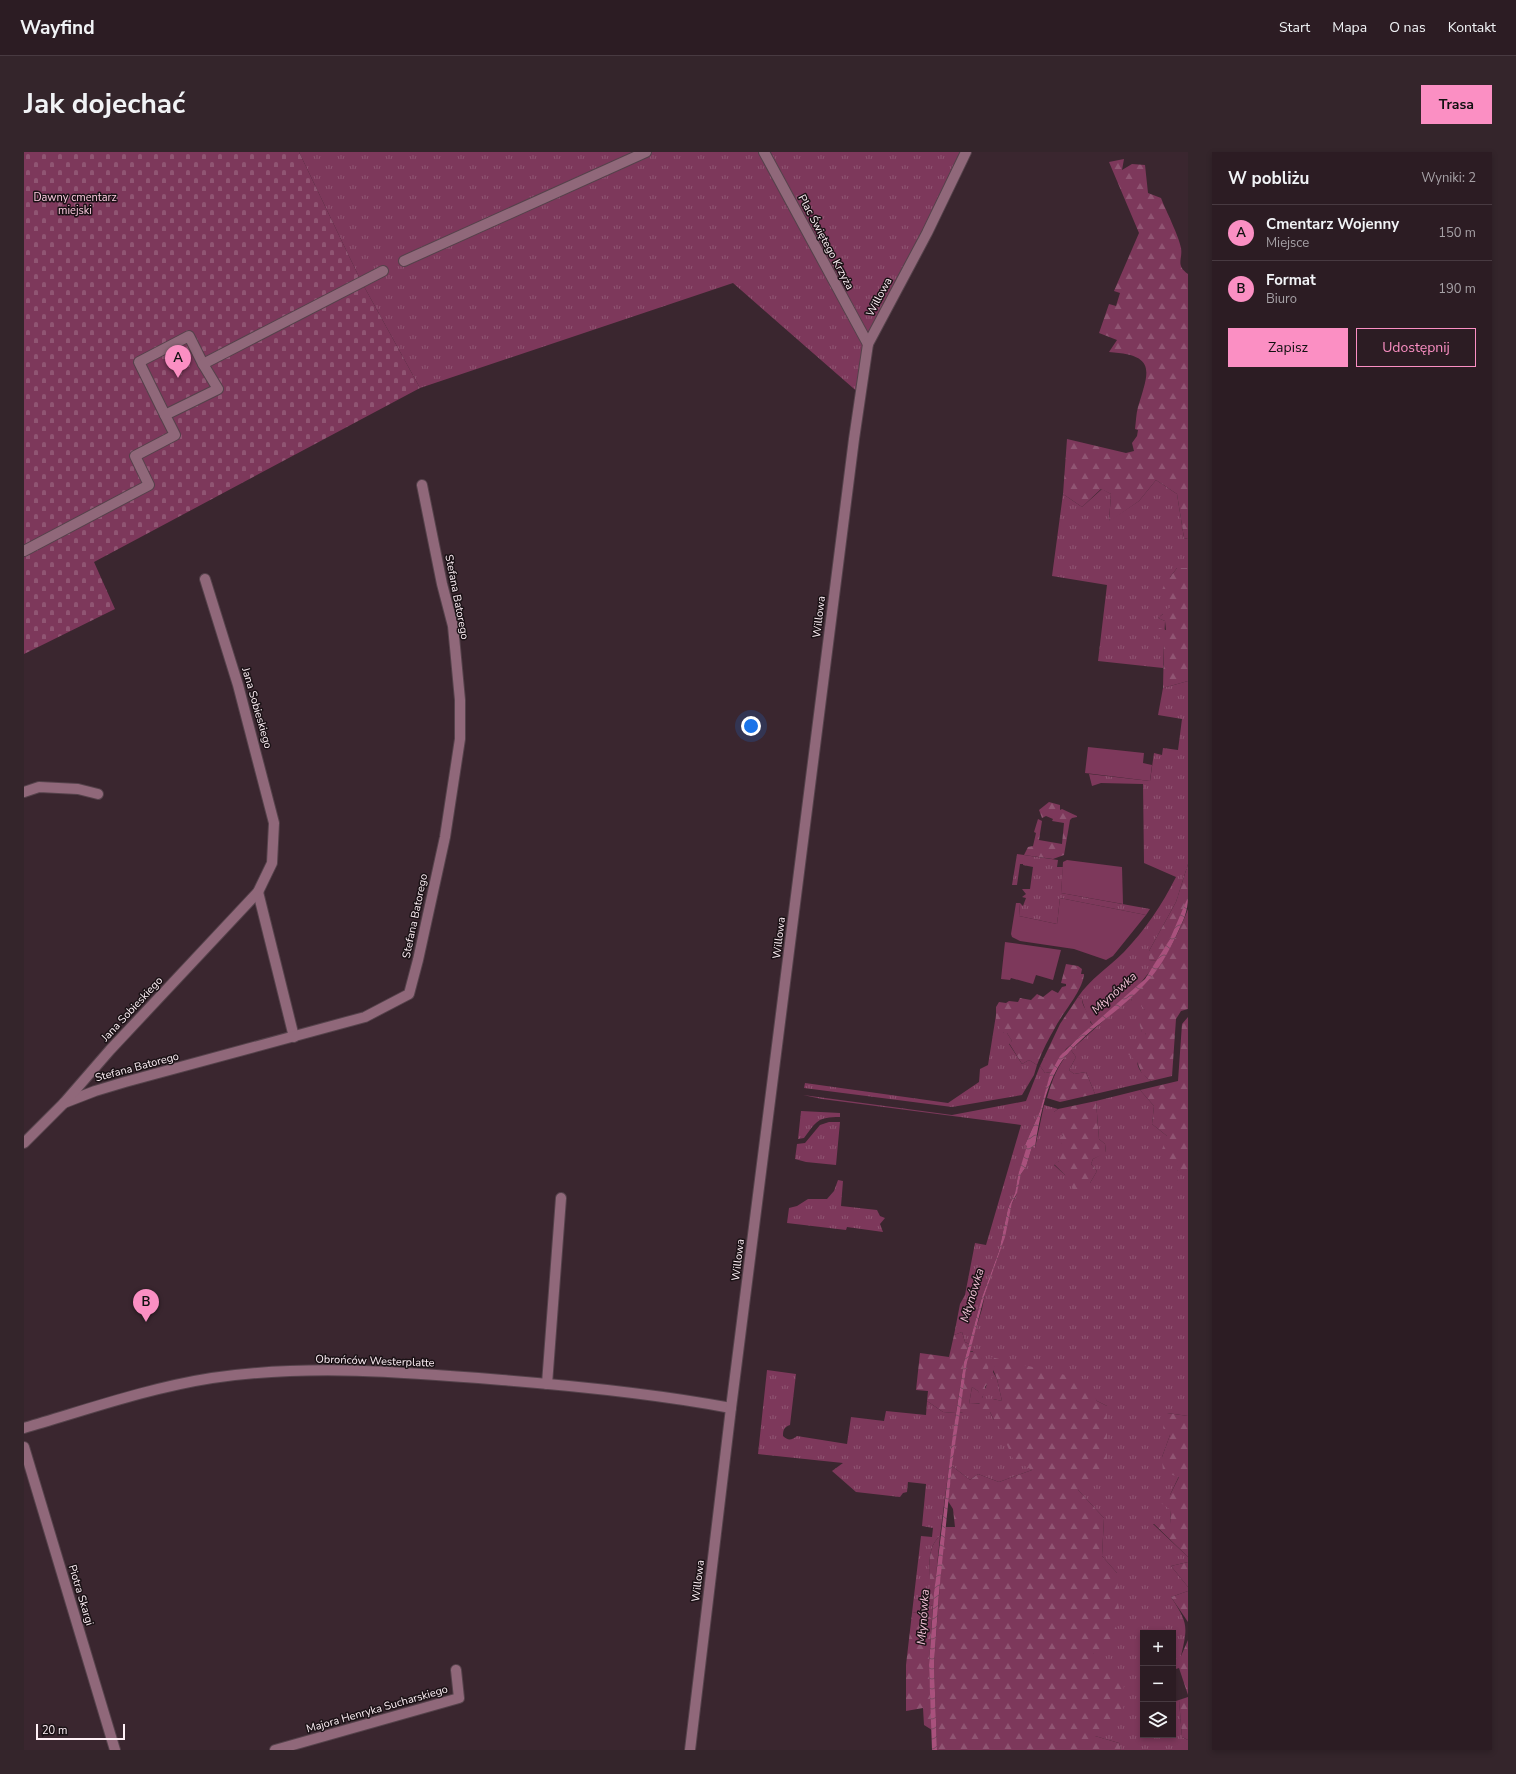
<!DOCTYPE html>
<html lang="pl">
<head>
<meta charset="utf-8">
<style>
	:root { --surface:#2c1c23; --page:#34252b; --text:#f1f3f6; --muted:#a6a1a6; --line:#483a41; --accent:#fb8fc3 }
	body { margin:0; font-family:"Nunito Sans",sans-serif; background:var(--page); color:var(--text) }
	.controls { position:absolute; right:12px; bottom:12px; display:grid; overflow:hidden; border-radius:0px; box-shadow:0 2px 6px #0003 }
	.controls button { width:36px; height:36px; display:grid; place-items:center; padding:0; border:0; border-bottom:1px solid var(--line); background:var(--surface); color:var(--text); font:20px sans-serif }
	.scale { position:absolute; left:12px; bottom:10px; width:89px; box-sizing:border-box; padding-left:4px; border:2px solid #fef0f6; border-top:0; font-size:11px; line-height:14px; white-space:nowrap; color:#fef0f6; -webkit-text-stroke:3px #1b1216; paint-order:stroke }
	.you { position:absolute; left:727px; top:574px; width:14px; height:14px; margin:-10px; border:3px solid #fff; border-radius:50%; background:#1a73e8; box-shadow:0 0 0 6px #1a73e833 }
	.badge { display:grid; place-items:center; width:26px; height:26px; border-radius:50%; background:var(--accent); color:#111; font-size:13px; font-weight:700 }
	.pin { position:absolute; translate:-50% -33px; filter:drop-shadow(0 1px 2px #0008) }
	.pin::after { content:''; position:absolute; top:21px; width:14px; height:12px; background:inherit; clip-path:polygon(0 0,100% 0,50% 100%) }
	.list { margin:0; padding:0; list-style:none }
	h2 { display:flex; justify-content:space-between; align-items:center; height:52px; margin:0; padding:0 16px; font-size:17px }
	h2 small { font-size:13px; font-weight:400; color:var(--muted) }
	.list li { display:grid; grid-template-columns:26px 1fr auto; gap:12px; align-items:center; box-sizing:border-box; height:56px; padding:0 16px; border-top:1px solid var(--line) }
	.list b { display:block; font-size:15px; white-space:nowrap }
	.list p { margin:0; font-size:13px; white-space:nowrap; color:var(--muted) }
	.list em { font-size:13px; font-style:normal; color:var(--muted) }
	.actions { display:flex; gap:8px; padding:12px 16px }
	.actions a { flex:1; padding:9px 0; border:1px solid var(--accent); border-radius:0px; text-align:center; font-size:14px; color:var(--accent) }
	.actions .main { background:var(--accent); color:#111 }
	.icon { flex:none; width:22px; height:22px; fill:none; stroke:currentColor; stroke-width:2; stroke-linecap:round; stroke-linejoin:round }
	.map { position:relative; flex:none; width:1164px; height:1598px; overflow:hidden; border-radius:0px }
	header { display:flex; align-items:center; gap:24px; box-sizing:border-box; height:56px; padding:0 20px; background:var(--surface); border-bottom:1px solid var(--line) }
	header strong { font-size:19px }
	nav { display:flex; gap:22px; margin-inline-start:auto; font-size:14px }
	.intro { display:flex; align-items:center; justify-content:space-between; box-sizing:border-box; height:96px; padding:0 24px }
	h1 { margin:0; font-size:28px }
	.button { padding:10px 18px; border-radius:0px; background:var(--accent); color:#111; font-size:14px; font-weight:700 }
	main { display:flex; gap:24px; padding:0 24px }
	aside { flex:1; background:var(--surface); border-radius:0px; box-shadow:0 2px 6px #0003 }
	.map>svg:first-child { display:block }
</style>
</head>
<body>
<header>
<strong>Wayfind</strong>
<nav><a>Start</a><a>Mapa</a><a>O nas</a><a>Kontakt</a></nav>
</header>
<div class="intro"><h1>Jak dojechać</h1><a class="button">Trasa</a></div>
<main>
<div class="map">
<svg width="1164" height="1598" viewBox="0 0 1164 1598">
	<defs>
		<pattern id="grass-tufts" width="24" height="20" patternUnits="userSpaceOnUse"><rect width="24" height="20" fill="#7d385b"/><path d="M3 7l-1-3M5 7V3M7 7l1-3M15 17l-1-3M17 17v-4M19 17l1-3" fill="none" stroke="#905573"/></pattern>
		<pattern id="forest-firs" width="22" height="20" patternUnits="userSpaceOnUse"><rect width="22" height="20" fill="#7d385b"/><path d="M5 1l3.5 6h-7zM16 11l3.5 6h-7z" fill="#905573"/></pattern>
		<pattern id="cemetery-stones" width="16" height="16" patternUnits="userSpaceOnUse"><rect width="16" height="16" fill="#7d385b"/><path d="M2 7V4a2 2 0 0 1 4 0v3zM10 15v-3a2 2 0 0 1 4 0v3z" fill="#905573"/></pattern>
		<pattern id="water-waves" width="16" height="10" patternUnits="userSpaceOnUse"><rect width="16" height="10" fill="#a9517d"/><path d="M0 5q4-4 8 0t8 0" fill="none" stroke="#7a4c64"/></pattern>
	</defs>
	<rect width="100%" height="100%" fill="#3a262f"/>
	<!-- grass -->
	<g fill="url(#grass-tufts)">
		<polygon points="275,0 942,0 844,192 837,243 709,131 396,236 337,129"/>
		<polygon points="1132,328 1153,342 1160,386 1164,387 1164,416 1153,416 1146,425 1146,456 1134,466 1141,469 1139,516 1074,509 1083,433 1028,424 1039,342 1058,355 1078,337 1087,342 1085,369 1115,349"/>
		<path d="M1164 529V712L1152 750 1125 799V808L1134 809 1115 833 1069 873C1066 870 1058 850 1058 847L1054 845C1066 827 1084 816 1100 800 1121 778 1138 753 1152 725L1120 711 1119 632 1077 631 1068 634 1065 622 1126 629 1130 601 1138 603 1139 596 1154 598 1158 567 1134 563 1139 536Z"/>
		<polygon points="993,702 1034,708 1033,715 1039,715 1037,741 1126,757 1122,763 1036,746 1033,772 995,764 996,751 999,754 1002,746 998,745 1002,742 998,737 1006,737 1009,715 999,713 999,712 996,712 993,733 988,733"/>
		<path d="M1107 844 1108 849H1118L1121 857 1115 871 1118 880 1121 881 1124 886C1111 904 1107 914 1127 929L1071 942 1062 920 1050 922 1045 918 1052 905 1047 898Z"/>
		<polygon points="972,863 980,881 983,881 988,889 985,892 998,912 1005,908 1013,913 1010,923 998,943 928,955 780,936 781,931 924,951 955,930 956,917 964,913"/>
		<polygon points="1016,914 1021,921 1027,920 1016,959 1001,993 1004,994 994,1023 991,1041 984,1056 975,1099 958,1145 945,1192 941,1190 938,1180 930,1183 936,1152 941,1143 951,1091 962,1093 997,973 798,947 779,943 928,963 1002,949"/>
		<path d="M1116 938 1130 954 1128 972 1143 984 1154 1019H1164V1264L1143 1261 1146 1283 1138 1305 1155 1324 1146 1343 1147 1358 1146 1372H1129L1164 1405V1410L1147 1414 1164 1435V1439L1147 1445C1164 1471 1164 1474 1157 1504H1149V1481H1119V1583H1149V1550L1155 1548 1158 1585 1164 1588V1598H1097L1095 1591 1071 1584 1069 1502 1091 1473 1093 1421 1078 1404 1080 1366 1054 1338 1083 1254 1073 1249 1070 1245 971 1210V1214L969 1220 973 1227 978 1249 969 1247V1251L945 1252 948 1235 954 1239 958 1246 964 1229 957 1206 948 1199H945L958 1157 961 1142 979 1090 988 1051 992 1044 997 1022 1002 1015 1008 995 1011 996 1020 953 1034 957 1030 960 1039 984 1035 1009 1030 1013 1041 1023 1066 1031 1073 1019 1067 1012 1069 1007 1082 1000 1081 992 1075 987 1072 949Z"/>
		<path d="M777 959 816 961V965C793 965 793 969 780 986L774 987Z"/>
		<polygon points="805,970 816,970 812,1013 782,1010 771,1007 773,992 781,991 796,973"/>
		<polygon points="814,1028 819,1029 817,1054 853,1058 856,1064 861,1066 856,1072 859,1080 823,1075 822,1078 763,1071 765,1056 773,1054 784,1047 803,1047 810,1039"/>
		<path d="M743 1218 772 1222 766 1273C760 1275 759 1278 759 1284 764 1289 768 1288 773 1284L823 1292 827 1265 860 1269 862 1259 902 1263 903 1249 919 1260 932 1261 916 1384C901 1397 907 1418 906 1435 905 1440 903 1446 901 1451L909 1454 908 1467 900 1459 888 1461 897 1384 908 1385 909 1376 898 1374 902 1332 884 1330 883 1340 879 1341 876 1345 832 1340 808 1319 819 1311 734 1302Z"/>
		<polygon points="939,1260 966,1260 970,1268 976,1268 1008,1318 975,1330 954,1322 946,1328 928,1314 935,1261"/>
	</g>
	<!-- forest -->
	<g fill="url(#forest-firs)">
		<path d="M1100 7 1098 18 1108 12 1121 13 1124 41 1137 46C1142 59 1155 84 1157 96 1159 107 1151 113 1164 122V387L1160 386 1153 342 1132 328 1115 349 1085 370 1087 342 1077 337 1058 355 1039 342 1043 287 1102 301 1110 299 1108 291 1113 284 1114 278 1111 277C1112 270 1112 262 1114 255 1125 219 1133 203 1085 200L1093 188 1075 181 1085 152 1092 154 1096 141 1090 139 1115 81 1085 10Z"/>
		<polygon points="1153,416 1164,416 1164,529 1139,536 1140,490 1130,480 1132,475 1142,478 1141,469 1134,466 1139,462 1138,458 1146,456 1146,448 1138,438 1143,426 1146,425"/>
		<polygon points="1025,650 1036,653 1036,658 1038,657 1053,664 1053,665 1048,666 1046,668 1040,703 1029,707 1000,703 1004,695 1009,694 1012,681 1010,680 1014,667 1018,669 1015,688 1038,692 1040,671 1028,669 1029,667 1022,664 1018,666 1015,658"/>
		<polygon points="1164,712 1164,745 1155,770 1135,808 1134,809 1125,808 1125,799 1152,750"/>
		<path d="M1164 757V857L1157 859 1152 867 1148 924 1127 929 1118 922 1113 910 1104 902 1107 898 1113 901 1111 887H1115L1117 883 1123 886 1121 881H1118L1115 871 1112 867 1121 857 1117 854 1118 849H1108L1107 844C1135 821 1151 790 1164 757Z"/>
		<path d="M1042 812 1054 814 1058 817 1057 822H1060C1059 838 1040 859 1032 874 1025 886 1018 899 1013 913L1005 908 998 912 985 891 988 889 983 881H980L976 877 975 873 972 871V855L975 850 982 851 985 849 994 850 996 846 1007 848 1013 842 1019 845 1028 838 1034 841 1038 835 1042 834V832L1037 831Z"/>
		<path d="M1054 845 1058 847C1058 854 1063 858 1065 865L1069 866 1066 870 1069 873 1042 897 1027 920 1021 921 1016 914 1036 872Z"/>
		<polygon points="1164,865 1164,1019 1154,1019 1136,1003 1143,984 1128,972 1130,954 1116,938 1154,929 1158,872"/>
		<path d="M1047 898 1052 905 1045 918 1050 922 1062 920 1071 942 1036 950 1023 946C1028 928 1034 912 1047 898Z"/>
		<polygon points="1072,949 1075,987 1081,992 1082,1001 1069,1007 1067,1012 1073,1019 1066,1031 1050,1039 1041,1023 1030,1012 1035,1009 1035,1002 1032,995 1038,991 1034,986 1039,984 1034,974 1025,969 1030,960 1034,957"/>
		<polygon points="938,1180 941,1190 945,1192 940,1210 932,1261 919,1260 903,1249 904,1239 892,1238 896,1201 925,1205 930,1183"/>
		<polygon points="945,1199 957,1202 957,1206 965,1209 964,1219 968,1225 961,1235 962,1239 957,1247 954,1239 948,1235 945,1252 955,1252 959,1248 969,1251 969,1247 978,1249 973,1227 968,1215 971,1214 967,1205 1058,1227 1066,1234 1073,1249 1083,1254 1083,1313 1054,1338 1080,1366 1078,1404 1093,1421 1095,1466 1091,1473 1097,1486 1069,1502 1100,1524 1099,1567 1071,1584 1095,1591 1097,1598 913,1598 910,1512 920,1375 931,1375 929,1357 924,1349 928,1314 946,1328 954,1322 975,1330 1008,1318 989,1307 976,1276 976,1268 970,1268 966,1260 939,1260 935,1261"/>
		<polygon points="1143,1261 1164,1264 1164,1405 1129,1371 1146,1372 1147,1358 1134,1349 1146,1343 1155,1325 1139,1320 1138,1305 1146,1283 1139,1276"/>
		<path d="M916 1384 909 1454 901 1451C903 1446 905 1440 906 1435 907 1418 901 1397 916 1384Z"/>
		<polygon points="1164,1410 1164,1435 1147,1414"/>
		<polygon points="1164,1439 1164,1470 1147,1445"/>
		<polygon points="900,1459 908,1467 905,1513 908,1578 900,1573 899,1556 882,1559 882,1513 888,1461"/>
		<polygon points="1164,1488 1164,1543 1155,1516 1149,1518 1149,1504 1157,1504"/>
		<polygon points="1164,1545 1164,1588 1158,1585 1155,1548"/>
	</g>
	<!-- cemetery -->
	<polygon fill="url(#cemetery-stones)" points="0,0 275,0 337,129 396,236 70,410 91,457 0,502"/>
	<!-- garden -->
	<g fill="#7d385b">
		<polygon points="1064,595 1120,601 1119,611 1128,613 1126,629 1061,621"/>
		<polygon points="1043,708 1098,715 1099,752 1037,741 1039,710"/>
		<polygon points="1036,746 1122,763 1089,804 1082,808 1050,797 996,789 988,785 987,782 992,751 996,751 995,764 1033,772"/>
		<polygon points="981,790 1037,798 1029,828 1012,823 1009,832 987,826 986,828 977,827"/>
	</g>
	<!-- water -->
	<path fill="url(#water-waves)" d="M1164 745C1164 760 1159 769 1153 782 1145 800 1134 819 1120 833 1096 859 1064 877 1041 905 1023 927 1015 968 1011 996L1008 995 1002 1015 997 1022 993 1041 988 1051 981 1085 961 1142 943 1211 928 1314 915 1441 910 1512 913 1598H908L905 1513 910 1441 929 1281 940 1210 958 1145 975 1099 984 1056 991 1041 994 1023 1003 994 1001 993 1016 959 1026 922 1036 904 1056 884 1121 827 1146 787Z"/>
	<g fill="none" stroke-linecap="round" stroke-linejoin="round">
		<!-- service casing -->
		<g stroke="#55424b" stroke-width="12">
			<polyline id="service" points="523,1232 537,1046"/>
		</g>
		<!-- pedestrian casing -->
		<g stroke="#55424b" stroke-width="12">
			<g id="pedestrian">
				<polyline points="380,109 622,0"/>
				<polyline points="141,263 115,210 165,184 179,212"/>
				<polyline points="0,399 125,333 111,304 151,283 141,263 194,237 179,212 359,119"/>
			</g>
		</g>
		<!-- minor casing -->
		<g stroke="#55424b" stroke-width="12">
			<g id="minor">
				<polyline points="740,0 844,192"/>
				<polyline points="0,640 15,635 54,637 74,642"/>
				<polyline points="234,740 270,885"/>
				<polyline points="40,951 71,939 101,930 341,865 385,842 394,808 421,685 436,587 436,548 429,474 418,432 398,333"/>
				<polyline points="0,991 40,951 86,898 234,740 248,711 250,671 214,533 181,427"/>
				<path d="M0 1276C62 1258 124 1236 188 1226 284 1212 381 1220 478 1228 553 1234 633 1242 707 1256"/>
				<polyline points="0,1295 91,1598"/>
				<polyline points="251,1598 435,1546 432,1518"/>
				<polyline points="666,1598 707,1256 830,287 844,192 903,81 942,0"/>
			</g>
		</g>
		<!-- service -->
		<use href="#service" stroke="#90687a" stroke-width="10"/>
		<!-- pedestrian -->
		<use href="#pedestrian" stroke="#90687a" stroke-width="10"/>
		<!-- minor -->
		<use href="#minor" stroke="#90687a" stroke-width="10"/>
	</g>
	<g text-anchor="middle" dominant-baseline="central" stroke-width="3" stroke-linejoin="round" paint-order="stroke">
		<!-- park labels -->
		<g font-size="11" fill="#fbcadf" stroke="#1b1216">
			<text x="51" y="45">Dawny cmentarz<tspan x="51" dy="13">miejski</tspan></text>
		</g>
		<!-- street labels -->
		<g font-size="11" fill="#fef0f6" stroke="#1b1216">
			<text transform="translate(802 90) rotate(62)">Plac Świętego Krzyża</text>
			<text transform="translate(855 145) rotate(-62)">Willowa</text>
			<text transform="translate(433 445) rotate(79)">Stefana Batorego</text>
			<text transform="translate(795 465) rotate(-83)">Willowa</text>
			<text transform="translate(233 556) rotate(74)">Jana Sobieskiego</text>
			<text transform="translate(391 764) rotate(-78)">Stefana Batorego</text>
			<text transform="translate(755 786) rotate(-83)">Willowa</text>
			<text transform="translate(108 857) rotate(-47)">Jana Sobieskiego</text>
			<text transform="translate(113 915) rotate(-15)">Stefana Batorego</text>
			<text transform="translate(714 1108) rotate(-83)">Willowa</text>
			<text transform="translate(351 1209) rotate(2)">Obrońców Westerplatte</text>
			<text transform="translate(674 1429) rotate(-83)">Willowa</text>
			<text transform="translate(57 1443) rotate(73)">Piotra Skargi</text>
			<text transform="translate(353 1557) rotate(-16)">Majora Henryka Sucharskiego</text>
		</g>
		<!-- water labels -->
		<g font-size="12" font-style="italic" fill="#f1c0d5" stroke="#1b1216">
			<text transform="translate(1090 841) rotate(-42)">Młynówka</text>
			<text transform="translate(948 1143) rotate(-73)">Młynówka</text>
			<text transform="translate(899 1465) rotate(-86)">Młynówka</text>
		</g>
	</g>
</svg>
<div class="controls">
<button>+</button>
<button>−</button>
<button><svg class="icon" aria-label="layers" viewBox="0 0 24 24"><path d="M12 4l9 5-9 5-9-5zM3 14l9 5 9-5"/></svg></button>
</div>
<div class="scale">20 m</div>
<div class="you"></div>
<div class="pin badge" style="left:154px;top:226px">A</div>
<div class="pin badge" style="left:122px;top:1170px">B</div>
</div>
<aside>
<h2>W pobliżu<small>Wyniki: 2</small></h2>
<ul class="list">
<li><span class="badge">A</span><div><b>Cmentarz Wojenny</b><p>Miejsce</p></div><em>150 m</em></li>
<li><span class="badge">B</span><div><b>Format</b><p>Biuro</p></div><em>190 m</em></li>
</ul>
<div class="actions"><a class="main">Zapisz</a><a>Udostępnij</a></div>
</aside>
</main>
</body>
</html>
